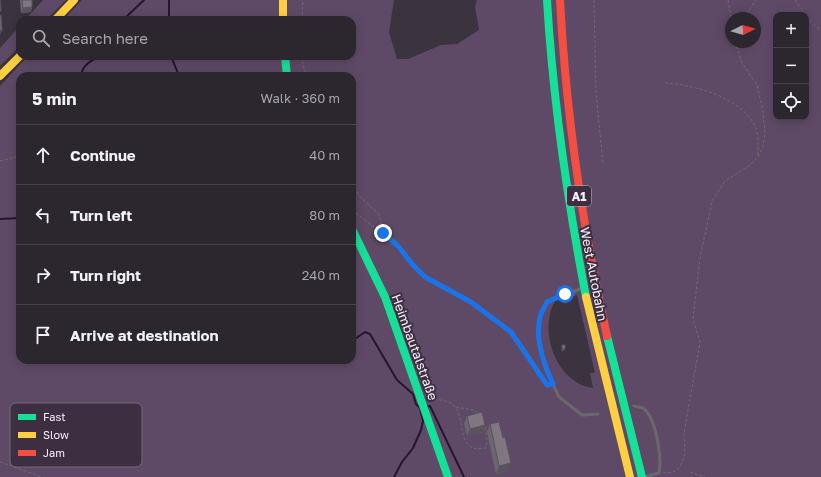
<!DOCTYPE html>
<html lang="en">
<head>
<meta charset="utf-8">
<style>
	:root { --surface:#2c262e; --page:#38323a; --text:#f1f3f6; --muted:#a6a5aa; --line:#48434a }
	body { margin:0; font-family:"Golos Text",sans-serif; background:var(--page); color:var(--text) }
	.controls { position:absolute; right:12px; top:12px; display:grid; overflow:hidden; border-radius:8px; box-shadow:0 2px 10px #0003 }
	.controls button { width:36px; height:36px; display:grid; place-items:center; padding:0; border:0; border-bottom:1px solid var(--line); background:var(--surface); color:var(--text); font:20px sans-serif }
	.compass { position:absolute; left:725px; top:12px; width:36px; height:36px; border-radius:50%; background:var(--surface); box-shadow:0 2px 10px #0003; rotate:85deg }
	.stop { position:absolute; width:12px; height:12px; margin:-9px; border:3px solid #1a73e8; border-radius:50%; background:#fff }
	.stop.end { background:#1a73e8; border-color:#fff; box-shadow:0 1px 4px #0008 }
	.list { margin:0; padding:0; list-style:none }
	h2 { display:flex; justify-content:space-between; align-items:center; height:52px; margin:0; padding:0 16px; font-size:17px }
	h2 small { font-size:13px; font-weight:400; color:var(--muted) }
	.list li { display:grid; grid-template-columns:26px 1fr auto; gap:12px; align-items:center; box-sizing:border-box; height:60px; padding:0 16px; border-top:1px solid var(--line) }
	.list b { display:block; font-size:15px; white-space:nowrap }
	.list em { font-size:13px; font-style:normal; color:var(--muted) }
	.icon { flex:none; width:22px; height:22px; fill:none; stroke:currentColor; stroke-width:2; stroke-linecap:round; stroke-linejoin:round }
	.map { position:relative; flex:none; width:821px; height:477px; overflow:hidden }
	.search { position:absolute; background:var(--surface); box-shadow:0 2px 10px #0003; left:16px; top:16px; width:340px; height:44px; display:flex; align-items:center; gap:10px; box-sizing:border-box; padding:0 14px; border-radius:12px; color:var(--muted); font-size:15px }
	.panel { position:absolute; background:var(--surface); box-shadow:0 2px 10px #0003; left:16px; top:72px; width:340px; height:292px; border-radius:12px }
	.map>svg:first-child { display:block }
</style>
</head>
<body>
<div class="map">
<svg width="821" height="477" viewBox="0 0 821 477">
	<rect width="100%" height="100%" fill="#3b333d"/>
	<!-- green -->
	<g fill="#5e4a66" fill-rule="evenodd">
		<polygon points="43,0 66,0 46,20 25,20"/>
		<path d="M82 0H394L389 32 397 59H408L441 45 457 44 479 30 475 7 477 0H821V477H0V86L28 56H352V20H63ZM776 15H806V117H776ZM731 18H755V42H731ZM20 76H352V360H20ZM577 295 595 373H590L593 388C556 383 538 331 555 301Z"/>
		<polygon points="20,26 20,46 0,66 0,48"/>
	</g>
	<g fill="none" stroke-linecap="round" stroke-linejoin="round">
		<!-- stream -->
		<g stroke="#291330" stroke-width="2">
			<polyline points="123,20 144,0"/>
			<polyline points="169,20 169,0"/>
			<polyline points="171,56 179,76"/>
			<path d="M81 76C82 65 91 61 100 56"/>
			<polyline points="0,219 20,218"/>
			<polyline points="352,341 365,332 370,334 397,380 413,394 416,404 420,408 423,421 421,430 413,448 402,462 394,477"/>
			<polyline points="425,407 430,406 464,477"/>
		</g>
		<!-- path -->
		<g stroke="#6e6a6f" stroke-width="1" stroke-dasharray="3 2" stroke-linecap="butt">
			<polyline points="594,0 596,93 603,163"/>
			<polyline points="728,0 731,18"/>
			<polyline points="795,0 811,22 821,31"/>
			<polyline points="744,18 756,0"/>
			<polyline points="302,20 303,0"/>
			<polyline points="301,56 306,76"/>
			<path d="M665 83C694 85 741 97 755 126 759 135 758 147 758 156"/>
			<polyline points="0,161 20,156"/>
			<polyline points="352,183 360,197 379,214 383,232"/>
			<polyline points="352,210 398,246 413,265 425,277 471,302 500,322 522,346 548,385"/>
			<path d="M429 399C437 400 449 399 455 407 467 421 455 454 486 448L487 440 485 426"/>
			<polyline points="456,407 473,410 478,413"/>
			<polyline points="0,462 42,477"/>
			<polyline points="690,472 705,477"/>
			<polyline points="663,473 673,472 680,467 685,454 684,433 700,342 693,319 700,258 712,201 725,181 749,166 758,157 763,146 765,133 763,111 757,85 742,63 735,42"/>
		</g>
		<!-- lane -->
		<g stroke="#6b686c" stroke-width="3">
			<polyline points="582,288 547,302 540,316 539,338 547,372 559,397 582,415 598,414"/>
			<path d="M634 406C636 407 640 407 643 408 656 417 662 458 659 473L644 477"/>
		</g>
		<!-- fast -->
		<g stroke="#16e098" stroke-width="8">
			<path d="M547 0C553 100 567 198 586 297"/>
			<polyline points="285,56 287,76"/>
			<polyline points="352,229 385,297 448,477"/>
			<polyline points="607,336 642,477"/>
		</g>
		<!-- slow -->
		<g stroke="#ffcf43" stroke-width="8">
			<polyline points="283,0 283,20"/>
			<polyline points="55,20 74,0"/>
			<polyline points="0,76 20,56"/>
			<polyline points="586,297 630,477"/>
		</g>
		<!-- jam -->
		<path stroke="#f24e42" stroke-width="8" d="M560 0C566 114 582 225 607 336"/>
	</g>
	<!-- wall -->
	<g fill="#6d6570">
		<polygon points="20,0 32,0 32,7 31,12 21,13"/>
		<polygon points="467,416 485,425 483,433 467,436 464,424"/>
		<polygon points="490,424 503,438 508,471 496,474 487,432"/>
	</g>
	<!-- shaded-wall -->
	<g fill="#59535b">
		<polygon points="32,7 31,12 21,13 23,8"/>
		<polygon points="0,30 2,30 0,35"/>
		<polygon points="562,349 565,349 564,351 561,351"/>
		<polygon points="485,425 483,433 467,436 470,429"/>
		<polygon points="511,463 508,471 496,474 499,466"/>
	</g>
	<!-- building -->
	<g fill="#7f7682" stroke="#59535b">
		<polygon points="0,0 1,11 0,11"/>
		<polygon points="22,0 32,0 32,7 23,8"/>
		<polygon points="0,15 1,15 2,30 0,30"/>
		<rect x="562" y="345" width="3" height="4"/>
		<polygon points="482,412 485,425 470,429 467,416"/>
		<polygon points="499,422 503,438 505,437 511,463 499,466 490,424"/>
	</g>
	<g fill="none" stroke-linecap="round" stroke-linejoin="round">
		<!-- route -->
		<path stroke="#1a73e8" stroke-width="5" d="M383 233 398 246 413 265 425 277 471 302 511 332 547 385 553 384C544 365 535 338 540 317 541 312 545 307 547 302L565 294"/>
	</g>
	<g text-anchor="middle" dominant-baseline="central" stroke-width="4" stroke-linejoin="round" paint-order="stroke">
		<!-- shield labels -->
		<rect fill="#3d2f41" stroke="#beb4c2" stroke-width="1" x="567" y="186" width="24" height="20" rx="3"/>
		<g font-size="12" font-weight="bold" fill="#f6edf9">
			<text x="579" y="196">A1</text>
		</g>
		<!-- street labels -->
		<g font-size="13" fill="#f6edf9" stroke="#3d2f41">
			<text transform="translate(594 274) rotate(79)">West Autobahn</text>
			<text transform="translate(415 347) rotate(70)">Heimbautalstraße</text>
		</g>
	</g>
	<!-- legend -->
	<rect x="10" y="403" width="132" height="64" rx="6" fill="#3d2f41" stroke="#746878" stroke-width="1"/>
	<rect x="18" y="414" width="18" height="6" fill="#16e098"/>
	<rect x="18" y="432" width="18" height="6" fill="#ffcf43"/>
	<rect x="18" y="450" width="18" height="6" fill="#f24e42"/>
	<g font-size="11" fill="#f6edf9">
		<text x="43" y="421">Fast</text>
		<text x="43" y="439">Slow</text>
		<text x="43" y="457">Jam</text>
	</g>
</svg>
<div class="controls">
<button>+</button>
<button>−</button>
<button><svg class="icon" aria-label="locate" viewBox="0 0 24 24"><circle cx="12" cy="12" r="6"/><path d="M12 2v4M12 18v4M2 12h4M18 12h4"/></svg></button>
</div>
<svg class="compass" viewBox="-18 -18 36 36"><path d="M0-13l5 13h-10z" fill="#e53935"/><path d="M0 13l5-13h-10z" fill="#a6a5aa"/></svg>
<div class="stop" style="left:565px;top:294px"></div>
<div class="stop end" style="left:383px;top:233px"></div>
<div class="search"><svg class="icon" aria-label="search" viewBox="0 0 24 24"><circle cx="10" cy="10" r="6"/><path d="M15 15l6 6"/></svg>Search here</div>
<section class="panel">
<h2>5 min<small>Walk · 360 m</small></h2>
<ul class="list">
<li><svg class="icon" aria-label="ahead" viewBox="0 0 24 24"><path d="M12 20V5M6 11l6-6 6 6"/></svg><div><b>Continue</b></div><em>40 m</em></li>
<li><svg class="icon" aria-label="left" viewBox="0 0 24 24"><path d="M17 20v-9H6M10 6l-5 5 5 5"/></svg><div><b>Turn left</b></div><em>80 m</em></li>
<li><svg class="icon" aria-label="right" viewBox="0 0 24 24"><path d="M7 20v-9h11M14 6l5 5-5 5"/></svg><div><b>Turn right</b></div><em>240 m</em></li>
<li><svg class="icon" aria-label="arrive" viewBox="0 0 24 24"><path d="M6 21V4h12l-3 4 3 4H6"/></svg><div><b>Arrive at destination</b></div></li>
</ul>
</section>
</div>
</body>
</html>
